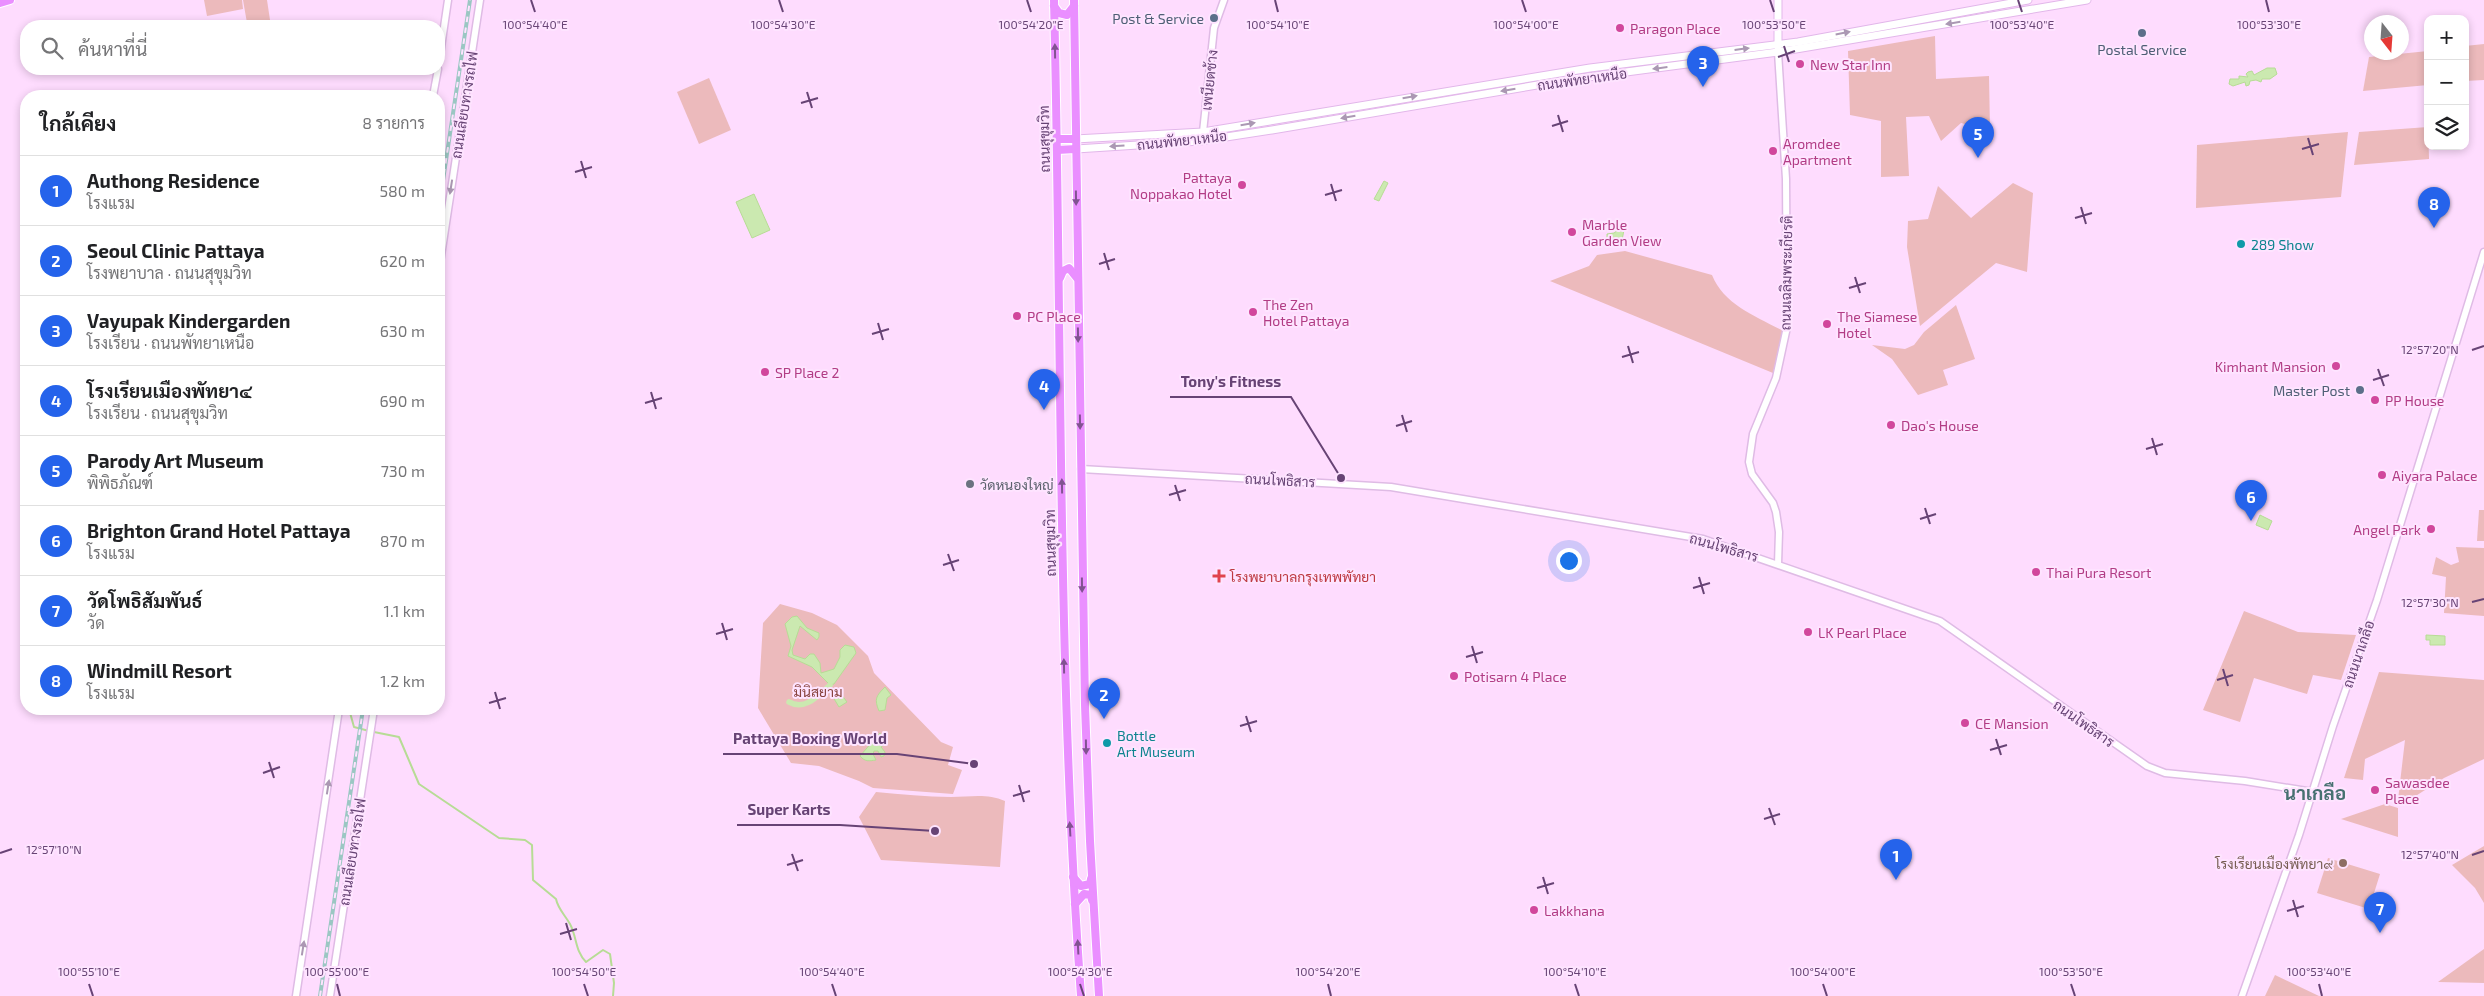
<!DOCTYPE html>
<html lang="th">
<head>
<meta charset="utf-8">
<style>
	:root { --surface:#fff; --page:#f6f6f6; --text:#202124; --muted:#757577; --line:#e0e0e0; --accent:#2563eb }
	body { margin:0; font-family:"Exo 2",Sarabun,sans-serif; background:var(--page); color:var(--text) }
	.controls { position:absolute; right:15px; top:15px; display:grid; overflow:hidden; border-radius:10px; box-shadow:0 2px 8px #0003 }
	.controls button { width:45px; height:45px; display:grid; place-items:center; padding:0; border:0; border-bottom:1px solid var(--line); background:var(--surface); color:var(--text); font:25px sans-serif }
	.compass { position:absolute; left:2364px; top:15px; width:45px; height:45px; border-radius:50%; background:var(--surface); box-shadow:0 2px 8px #0003; rotate:163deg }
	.you { position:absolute; left:1568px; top:560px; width:18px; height:18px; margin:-12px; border:4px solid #fff; border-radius:50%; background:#1a73e8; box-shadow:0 0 0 8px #1a73e833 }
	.badge { display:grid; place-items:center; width:32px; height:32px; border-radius:50%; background:var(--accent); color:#fff; font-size:16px; font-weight:700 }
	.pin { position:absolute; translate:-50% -41px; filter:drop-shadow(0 1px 2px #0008) }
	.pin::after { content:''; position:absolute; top:26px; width:18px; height:15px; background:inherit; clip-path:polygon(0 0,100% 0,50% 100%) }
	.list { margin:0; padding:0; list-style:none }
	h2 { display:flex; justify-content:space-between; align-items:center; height:65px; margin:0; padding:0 20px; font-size:21px }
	h2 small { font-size:16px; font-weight:400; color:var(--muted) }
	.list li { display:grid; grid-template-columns:32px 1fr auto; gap:15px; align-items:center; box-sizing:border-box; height:70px; padding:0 20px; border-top:1px solid var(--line) }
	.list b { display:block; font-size:19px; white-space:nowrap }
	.list p { margin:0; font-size:16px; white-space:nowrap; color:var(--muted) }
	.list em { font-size:16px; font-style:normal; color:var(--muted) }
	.icon { flex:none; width:28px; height:28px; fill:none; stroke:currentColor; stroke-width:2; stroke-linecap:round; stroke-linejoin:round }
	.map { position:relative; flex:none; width:2484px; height:996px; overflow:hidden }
	.search { position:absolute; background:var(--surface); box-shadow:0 2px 8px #0003; left:20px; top:20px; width:425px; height:55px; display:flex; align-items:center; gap:12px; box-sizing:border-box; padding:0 18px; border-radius:20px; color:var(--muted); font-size:19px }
	.panel { position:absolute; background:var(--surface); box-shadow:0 2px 8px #0003; left:20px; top:90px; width:425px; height:625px; border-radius:20px }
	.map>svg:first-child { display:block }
</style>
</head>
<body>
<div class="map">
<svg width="2484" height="996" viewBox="0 0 2484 996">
	<rect width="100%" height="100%" fill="#fedcfe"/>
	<!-- green -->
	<g fill="#ecbabc">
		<polygon points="204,0 242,0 243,9 207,16"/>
		<polygon points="243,0 267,0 270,20 247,23"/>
		<polygon points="1935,36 1936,79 1989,76 1990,130 1961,123 1941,141 1929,116 1906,117 1909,176 1881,177 1881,121 1850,115 1848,51"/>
		<polygon points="2484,44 2484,80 2465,81 2465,46"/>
		<polygon points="2428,51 2428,85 2363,91 2369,57"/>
		<polygon points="709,78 731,130 699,144 677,92"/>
		<polygon points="2428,127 2429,159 2354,165 2359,132"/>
		<polygon points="2348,132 2341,197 2196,208 2197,145"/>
		<polygon points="2013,183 2033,193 2027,272 1996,263 1920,326 1907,247 1908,221 1928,219 1938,186 1971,218"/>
		<path d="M1625 251 1712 275C1724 305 1756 316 1783 331L1773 373 1550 281 1589 266 1597 255Z"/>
		<polygon points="1956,305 1975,359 1943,370 1948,385 1918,395 1892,359 1872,345 1905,349 1914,345 1924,332"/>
		<polygon points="2479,510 2484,510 2484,541 2477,541"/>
		<polygon points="2456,547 2484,548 2484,616 2444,613 2446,577 2432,574 2436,557 2451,565 2459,562"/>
		<polygon points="780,604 812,613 837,625 868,656 874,673 941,742 953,747 948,765 962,770 953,794 873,788 859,781 819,766 791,763 758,708 763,623"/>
		<polygon points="2244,611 2298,632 2356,635 2341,680 2313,675 2307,694 2254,678 2240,722 2203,710"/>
		<polygon points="2379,672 2484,680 2484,759 2444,778 2414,797 2398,800 2405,740 2365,759 2363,780 2344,778"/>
		<path d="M876 792C901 794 926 797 951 797 970 797 987 793 1005 801L1000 867 881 860 859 817Z"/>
		<polygon points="2385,804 2398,808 2398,837 2341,819"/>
		<polygon points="2484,846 2484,903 2475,888 2452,865"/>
		<polygon points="2328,858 2380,874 2369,909 2317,893"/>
		<polygon points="2484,949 2484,983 2438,982"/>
		<polygon points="2275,975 2319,996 2265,996"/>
	</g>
	<!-- water -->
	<g fill="#cbe9b0" stroke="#b7dc95">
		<polygon points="2267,68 2275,68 2277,74 2270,79 2262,79 2261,82 2256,80 2250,81 2249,85 2246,86 2245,82 2233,86 2229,84 2230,79 2239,79 2239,76 2248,77 2246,74 2248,72 2252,71 2254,75"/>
		<polygon points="1384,181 1388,183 1379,201 1374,199"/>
		<polygon points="754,194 770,230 752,238 736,202"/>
		<polygon points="1621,228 1624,230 1622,240 1610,242 1607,239 1607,234 1614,233"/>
		<polygon points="2260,515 2272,521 2268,530 2256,525"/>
		<polygon points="797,616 807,628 819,633 819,637 817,640 800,626 792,650 793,655 805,659 810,654 814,654 820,663 821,673 834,669 840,657 840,650 845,645 854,647 856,653 834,684 830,685 812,667 788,656 791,646 785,624 792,617"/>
		<polygon points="2426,635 2445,636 2445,645 2430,645 2430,640 2426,640"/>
		<path d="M885 687 891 695 887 698 885 710 879 711C874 699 876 696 885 687Z"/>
		<polygon points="841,694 847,702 839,707 833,697"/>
		<path d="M880 733 886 743 881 747 885 752 884 756 881 757 878 751H874L873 754 876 760C869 761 865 762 860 756Z"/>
	</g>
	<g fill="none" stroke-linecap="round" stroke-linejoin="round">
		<!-- stream -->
		<g stroke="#b7dc95" stroke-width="2">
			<polyline points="349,709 354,727 369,731"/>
			<path d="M374 732 399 737 419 784 499 838 525 840 532 845 533 880 556 899C558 909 565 915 570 924 577 937 575 951 586 962L603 950 610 954 614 983 613 996"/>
		</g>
		<!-- canal -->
		<path stroke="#cbe9b0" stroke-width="5.5" d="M789 702C805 711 818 696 830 685"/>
		<!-- tertiary casing -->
		<g stroke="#dfbbe5" stroke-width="9">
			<g id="tertiary">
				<polyline points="439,61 448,0"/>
				<polyline points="433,96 438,69"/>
				<polyline points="1203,132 1214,28 1224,0"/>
				<polyline points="439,269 480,0"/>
				<polyline points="1081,469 1391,487 1703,539 1940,621 2147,766 2165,773 2245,781 2313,792"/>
				<polyline points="1778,564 1779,532 1776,512 1773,503 1752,474 1749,462 1753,434 1776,378 1787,327 1786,179 1778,52"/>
				<polyline points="296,996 339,709"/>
				<polyline points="330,996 374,709"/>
				<polyline points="2242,996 2299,835 2333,726 2377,600 2484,252"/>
			</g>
		</g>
		<!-- secondary casing -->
		<g stroke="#e2b7ea" stroke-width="9">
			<g id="secondary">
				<polyline points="1778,47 1778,0"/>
				<polyline points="1075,139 1203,132 1590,68 1798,42 2028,0"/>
				<polyline points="1076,149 1200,141 1272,130 1573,79 1778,52 2087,0"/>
			</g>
		</g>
		<!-- trunk casing -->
		<g stroke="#fff" stroke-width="10">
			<g id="trunk">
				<path d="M1054 0C1062 332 1057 665 1081 996"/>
				<polyline points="1074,0 1085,705 1090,841 1099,996"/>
				<polyline points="0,3 10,0"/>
				<polyline points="1054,6 1059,13 1067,15 1074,6"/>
				<polyline points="1057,139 1075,139"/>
				<polyline points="1057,150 1076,149"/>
				<polyline points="1060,278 1063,271 1069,268 1077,278"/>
				<polyline points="1073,877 1081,886 1090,884 1091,879"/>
				<polyline points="1075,904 1084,894 1091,895 1092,900"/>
			</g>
		</g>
		<!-- tertiary -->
		<use href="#tertiary" stroke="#fff" stroke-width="6"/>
		<!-- secondary -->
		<use href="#secondary" stroke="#fff" stroke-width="7"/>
		<!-- trunk -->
		<use href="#trunk" stroke="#ea8fff" stroke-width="8"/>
		<!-- rail casing -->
		<g stroke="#9bc7c3" stroke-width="4">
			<g id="rail">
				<polyline points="439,207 470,0"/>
				<polyline points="320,996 363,709"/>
			</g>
		</g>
		<!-- rail -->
		<use href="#rail" stroke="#fee4ff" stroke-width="2" stroke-dasharray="5.5" stroke-linecap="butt"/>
	</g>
	<!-- one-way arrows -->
	<defs><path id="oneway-solid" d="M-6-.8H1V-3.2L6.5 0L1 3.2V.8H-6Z" transform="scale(1.25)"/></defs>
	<g fill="#ab98b3">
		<use href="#oneway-solid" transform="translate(1953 23) rotate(171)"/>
		<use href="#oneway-solid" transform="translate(1843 33) rotate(-11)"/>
		<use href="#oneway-solid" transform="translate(1742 49) rotate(-7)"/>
		<use href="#oneway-solid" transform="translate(1660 68) rotate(173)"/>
		<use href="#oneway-solid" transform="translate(1508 90) rotate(171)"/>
		<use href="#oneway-solid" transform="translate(1410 97) rotate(-10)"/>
		<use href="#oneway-solid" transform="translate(1348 117) rotate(170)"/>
		<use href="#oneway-solid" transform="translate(1248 124) rotate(-10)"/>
		<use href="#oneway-solid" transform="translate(1117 146) rotate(176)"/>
		<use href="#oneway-solid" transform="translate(451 187) rotate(99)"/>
		<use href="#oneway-solid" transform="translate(328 787) rotate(-81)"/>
		<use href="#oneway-solid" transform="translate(303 948) rotate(-81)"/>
	</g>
	<g fill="#815291">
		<use href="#oneway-solid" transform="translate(1055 51) rotate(-91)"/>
		<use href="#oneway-solid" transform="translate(1076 198) rotate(89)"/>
		<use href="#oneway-solid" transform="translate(1078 335) rotate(89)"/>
		<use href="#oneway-solid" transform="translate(1080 422) rotate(89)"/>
		<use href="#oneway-solid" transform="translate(1062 486) rotate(-91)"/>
		<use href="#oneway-solid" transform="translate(1082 585) rotate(89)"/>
		<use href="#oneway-solid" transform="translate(1064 666) rotate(-91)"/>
		<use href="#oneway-solid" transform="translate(1086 747) rotate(89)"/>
		<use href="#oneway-solid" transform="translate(1070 829) rotate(-93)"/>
		<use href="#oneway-solid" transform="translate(1078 947) rotate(-93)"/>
	</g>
	<!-- ticks -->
	<path fill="none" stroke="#674375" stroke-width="2" d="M531 0 535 12M779 0 783 12M1027 0 1031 12M1275 0 1278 12M1522 0 1526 12M1770 0 1774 12M2018 0 2022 12M2266 0 2269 12M1784 46 1789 62M1778 57 1795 51M807 92 812 108M801 103 818 98M1558 115 1563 132M1552 126 1568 121M2308 138 2313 155M2302 149 2319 144M581 161 586 178M575 172 592 167M1331 184 1336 201M1325 195 1342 190M2081 207 2086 224M2075 218 2092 213M1104 253 1109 270M1099 264 1115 259M1855 277 1860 293M1849 288 1866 283M878 323 883 340M872 334 889 329M1628 346 1633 363M2472 350 2484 346M1622 357 1639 352M2378 369 2384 386M2373 380 2389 375M651 392 656 409M645 403 662 398M1402 415 1407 432M1396 426 1412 421M2152 438 2157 455M2146 449 2163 444M1175 485 1180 501M1169 495 1186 490M1925 508 1930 524M1920 519 1936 514M948 554 954 571M943 565 959 560M1699 577 1704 594M1693 588 1710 583M2472 602 2484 599M722 623 727 640M716 634 733 629M1472 646 1477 663M1466 657 1483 652M2223 669 2228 686M2217 680 2233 675M495 692 500 709M489 703 506 698M1246 716 1251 732M1240 726 1257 721M1996 739 2001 755M1990 750 2007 745M269 762 274 778M263 773 280 767M1019 785 1024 802M1013 796 1030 791M1769 808 1775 825M1764 819 1780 814M0 853 12 849M792 854 798 871M2472 855 2484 851M787 865 803 860M1543 877 1548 894M1537 888 1554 883M2293 900 2298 917M2287 911 2304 906M566 923 571 940M560 934 577 929M89 984 93 996M337 984 340 996M584 984 588 996M832 984 836 996M1080 984 1084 996M1328 984 1331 996M1575 984 1579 996M1823 984 1827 996M2071 984 2075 996M2319 984 2322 996"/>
	<!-- markers -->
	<g fill="#5c6f8a" stroke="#fee4ff" stroke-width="2">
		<circle cx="1214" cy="18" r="5"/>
		<circle cx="2142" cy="33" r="5"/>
		<circle cx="2360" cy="390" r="5"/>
	</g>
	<g fill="#d1479c" stroke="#fee4ff" stroke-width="2">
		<circle cx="1620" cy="28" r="5"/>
		<circle cx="1800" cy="64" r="5"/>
		<circle cx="1773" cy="151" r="5"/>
		<circle cx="1242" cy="185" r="5"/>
		<circle cx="1572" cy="232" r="5"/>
		<circle cx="1253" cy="312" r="5"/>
		<circle cx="1017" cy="316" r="5"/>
		<circle cx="1827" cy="324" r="5"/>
		<circle cx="2336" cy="366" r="5"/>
		<circle cx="765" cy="372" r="5"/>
		<circle cx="2375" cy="400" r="5"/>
		<circle cx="1891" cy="425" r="5"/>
		<circle cx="2382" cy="475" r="5"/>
		<circle cx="2431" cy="529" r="5"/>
		<circle cx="2036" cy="572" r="5"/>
		<circle cx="1808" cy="632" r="5"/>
		<circle cx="1454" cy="676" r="5"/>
		<circle cx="1965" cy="723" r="5"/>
		<circle cx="2375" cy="790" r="5"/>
		<circle cx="1534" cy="910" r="5"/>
	</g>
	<g fill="#0f9aa8" stroke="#fee4ff" stroke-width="2">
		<circle cx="2241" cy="244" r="5"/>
		<circle cx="1107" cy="743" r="5"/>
	</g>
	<circle fill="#6b7280" stroke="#fee4ff" stroke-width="2" cx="970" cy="484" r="5"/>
	<path fill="#e0444e" stroke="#fee4ff" stroke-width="2" d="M1216.5 568.5h5v5h5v5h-5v5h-5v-5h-5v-5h5z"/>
	<circle fill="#8d6e63" stroke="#fee4ff" stroke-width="2" cx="2343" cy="863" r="5"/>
	<g text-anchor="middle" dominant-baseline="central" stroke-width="4" stroke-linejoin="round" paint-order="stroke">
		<!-- service labels -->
		<g font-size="14" fill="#4e5e75" stroke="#fee4ff" text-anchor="end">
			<text x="1204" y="18">Post &amp; Service</text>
			<text x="2142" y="49" text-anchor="middle">Postal Service</text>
			<text x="2350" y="390">Master Post</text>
		</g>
		<!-- hotel labels -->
		<g font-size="14" fill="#b23c85" stroke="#fee4ff" text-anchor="start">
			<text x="1630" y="28">Paragon Place</text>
			<text x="1810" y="64">New Star Inn</text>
			<text x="1783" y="143">Aromdee<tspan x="1783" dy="16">Apartment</tspan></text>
			<text x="1232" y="177" text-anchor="end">Pattaya<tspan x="1232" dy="16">Noppakao Hotel</tspan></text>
			<text x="1582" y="224">Marble<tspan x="1582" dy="16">Garden View</tspan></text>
			<text x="1263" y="304">The Zen<tspan x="1263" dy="16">Hotel Pattaya</tspan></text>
			<text x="1027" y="316">PC Place</text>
			<text x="1837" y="316">The Siamese<tspan x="1837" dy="16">Hotel</tspan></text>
			<text x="2326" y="366" text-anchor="end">Kimhant Mansion</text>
			<text x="775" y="372">SP Place 2</text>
			<text x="2385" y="400">PP House</text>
			<text x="1901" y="425">Dao's House</text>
			<text x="2392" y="475">Aiyara Palace</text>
			<text x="2421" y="529" text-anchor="end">Angel Park</text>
			<text x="2046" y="572">Thai Pura Resort</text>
			<text x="1818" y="632">LK Pearl Place</text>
			<text x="1464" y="676">Potisarn 4 Place</text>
			<text x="1975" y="723">CE Mansion</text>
			<text x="2385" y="782">Sawasdee<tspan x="2385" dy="16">Place</tspan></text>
			<text x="1544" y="910">Lakkhana</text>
		</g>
		<!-- street labels -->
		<g font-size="14" fill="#674375" stroke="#fee4ff">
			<text transform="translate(1582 79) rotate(-8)">ถนนพัทยาเหนือ</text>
			<text transform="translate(1209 80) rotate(-84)">เพนียดช้าง</text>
			<text transform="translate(464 105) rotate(-81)">ถนนเลียบทางรถไฟ</text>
			<text transform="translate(1044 139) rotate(-91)">ถนนสุขุมวิท</text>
			<text transform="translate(1182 140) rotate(-6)">ถนนพัทยาเหนือ</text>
			<text transform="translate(1786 273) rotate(-89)">ถนนเฉลิมพระเกียรติ</text>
			<text transform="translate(1280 480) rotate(3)">ถนนโพธิสาร</text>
			<text transform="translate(1050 543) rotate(-91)">ถนนสุขุมวิท</text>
			<text transform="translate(1724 547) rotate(16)">ถนนโพธิสาร</text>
			<text transform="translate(2358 654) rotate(-71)">ถนนนาเกลือ</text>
			<text transform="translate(2084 723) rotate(35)">ถนนโพธิสาร</text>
			<text transform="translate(352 852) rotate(-81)">ถนนเลียบทางรถไฟ</text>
		</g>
		<!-- culture labels -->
		<g font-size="14" fill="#0d838f" stroke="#fee4ff" text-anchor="start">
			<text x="2251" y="244">289 Show</text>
			<text x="1117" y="735">Bottle<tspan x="1117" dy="16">Art Museum</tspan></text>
		</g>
		<!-- worship labels -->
		<g font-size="14" fill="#5b616d" stroke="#fee4ff" text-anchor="start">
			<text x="980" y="484">วัดหนองใหญ่</text>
		</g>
		<!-- health labels -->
		<g font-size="14" fill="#be3a42" stroke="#fee4ff" text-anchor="start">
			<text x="1230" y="576">โรงพยาบาลกรุงเทพพัทยา</text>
		</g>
		<!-- park labels -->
		<g font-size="14" fill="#89443f" stroke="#fee4ff">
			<text x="818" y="691">มินิสยาม</text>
		</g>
		<!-- education labels -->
		<g font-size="14" fill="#785e54" stroke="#fee4ff" text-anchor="end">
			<text x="2333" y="863">โรงเรียนเมืองพัทยา๙</text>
		</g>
		<!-- district labels -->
		<g font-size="19" font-weight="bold" fill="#477071" stroke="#fee4ff">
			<text x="2315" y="792">นาเกลือ</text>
		</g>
	</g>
	<g font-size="12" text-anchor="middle" fill="#674375" stroke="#fee4ff" stroke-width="4" stroke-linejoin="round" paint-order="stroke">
		<text x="535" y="29">100°54'40"E</text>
		<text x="783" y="29">100°54'30"E</text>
		<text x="1031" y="29">100°54'20"E</text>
		<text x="1278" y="29">100°54'10"E</text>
		<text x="1526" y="29">100°54'00"E</text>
		<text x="1774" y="29">100°53'50"E</text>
		<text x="2022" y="29">100°53'40"E</text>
		<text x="2269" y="29">100°53'30"E</text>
		<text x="2430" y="354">12°57'20"N</text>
		<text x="2430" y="607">12°57'30"N</text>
		<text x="54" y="854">12°57'10"N</text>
		<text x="2430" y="859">12°57'40"N</text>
		<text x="89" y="976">100°55'10"E</text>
		<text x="337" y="976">100°55'00"E</text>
		<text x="584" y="976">100°54'50"E</text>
		<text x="832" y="976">100°54'40"E</text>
		<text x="1080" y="976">100°54'30"E</text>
		<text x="1328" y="976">100°54'20"E</text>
		<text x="1575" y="976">100°54'10"E</text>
		<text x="1823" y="976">100°54'00"E</text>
		<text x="2071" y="976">100°53'50"E</text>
		<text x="2319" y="976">100°53'40"E</text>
	</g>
	<!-- callouts -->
	<path fill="none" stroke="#674375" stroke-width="2" d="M1341 478L1291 397H1170M974 764L897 754H723M935 831L840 825H737"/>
	<g fill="#674375" stroke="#fee4ff" stroke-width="2">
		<circle cx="1341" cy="478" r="5"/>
		<circle cx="974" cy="764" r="5"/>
		<circle cx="935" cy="831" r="5"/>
	</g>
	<g font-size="15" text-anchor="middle" font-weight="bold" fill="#674375" stroke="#fee4ff" stroke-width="4" stroke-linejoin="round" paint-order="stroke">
		<text x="1231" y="387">Tony's Fitness</text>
		<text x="810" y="744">Pattaya Boxing World</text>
		<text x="789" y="815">Super Karts</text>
	</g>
</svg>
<div class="controls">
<button>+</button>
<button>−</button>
<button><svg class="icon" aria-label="layers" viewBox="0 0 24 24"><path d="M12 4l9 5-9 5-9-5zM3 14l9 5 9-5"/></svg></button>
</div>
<svg class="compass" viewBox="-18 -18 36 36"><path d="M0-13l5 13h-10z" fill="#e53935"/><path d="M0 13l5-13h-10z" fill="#757577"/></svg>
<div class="you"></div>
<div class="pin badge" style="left:1896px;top:880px">1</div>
<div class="pin badge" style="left:1104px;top:719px">2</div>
<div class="pin badge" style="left:1703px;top:87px">3</div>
<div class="pin badge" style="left:1044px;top:410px">4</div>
<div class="pin badge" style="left:1978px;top:158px">5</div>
<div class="pin badge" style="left:2251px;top:521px">6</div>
<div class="pin badge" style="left:2380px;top:933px">7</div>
<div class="pin badge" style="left:2434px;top:228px">8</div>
<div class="search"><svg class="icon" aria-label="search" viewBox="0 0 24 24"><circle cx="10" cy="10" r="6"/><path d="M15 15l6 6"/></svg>ค้นหาที่นี่</div>
<section class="panel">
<h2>ใกล้เคียง<small>8 รายการ</small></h2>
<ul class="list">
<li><span class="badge">1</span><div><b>Authong Residence</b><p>โรงแรม</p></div><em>580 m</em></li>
<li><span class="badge">2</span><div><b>Seoul Clinic Pattaya</b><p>โรงพยาบาล · ถนนสุขุมวิท</p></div><em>620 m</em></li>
<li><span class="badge">3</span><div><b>Vayupak Kindergarden</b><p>โรงเรียน · ถนนพัทยาเหนือ</p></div><em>630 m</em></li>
<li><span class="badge">4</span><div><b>โรงเรียนเมืองพัทยา๔</b><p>โรงเรียน · ถนนสุขุมวิท</p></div><em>690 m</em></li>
<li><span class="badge">5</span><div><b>Parody Art Museum</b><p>พิพิธภัณฑ์</p></div><em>730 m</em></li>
<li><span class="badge">6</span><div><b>Brighton Grand Hotel Pattaya</b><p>โรงแรม</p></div><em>870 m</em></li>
<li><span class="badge">7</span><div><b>วัดโพธิสัมพันธ์</b><p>วัด</p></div><em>1.1 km</em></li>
<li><span class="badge">8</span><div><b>Windmill Resort</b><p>โรงแรม</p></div><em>1.2 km</em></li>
</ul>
</section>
</div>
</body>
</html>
